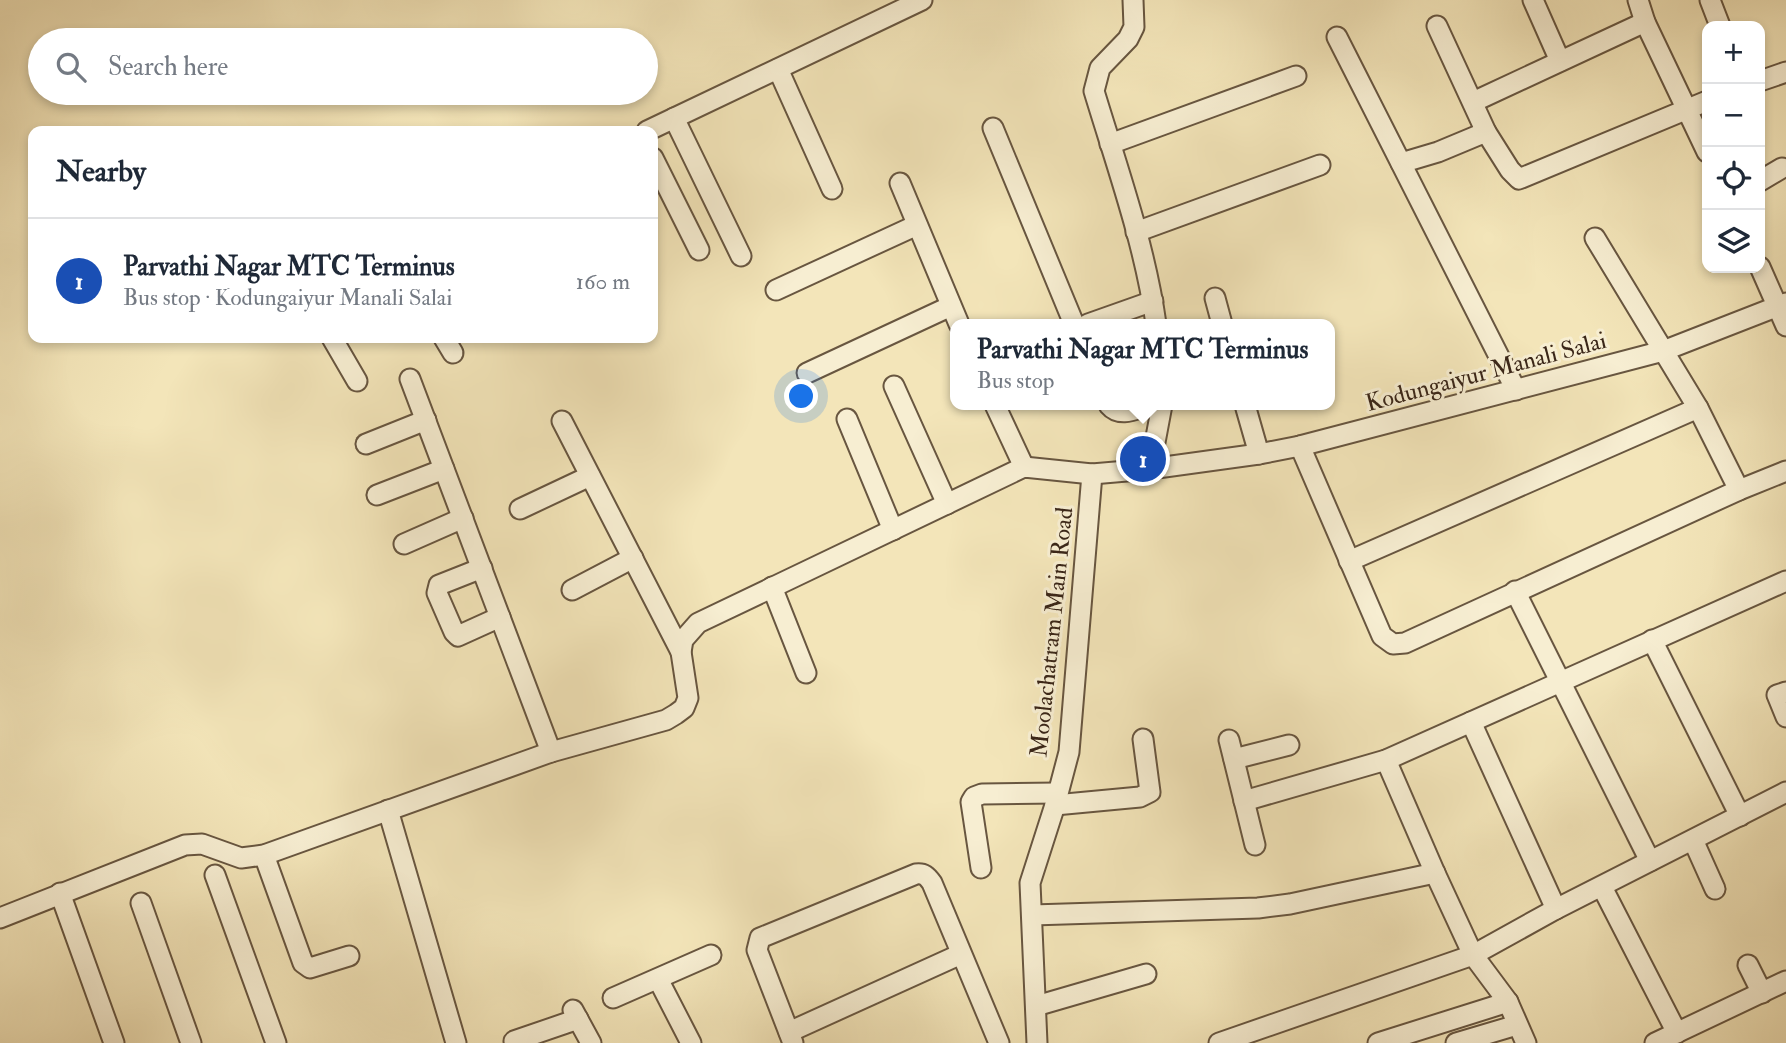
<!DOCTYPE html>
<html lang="en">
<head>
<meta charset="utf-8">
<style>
	:root { --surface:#fff; --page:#f6f6f7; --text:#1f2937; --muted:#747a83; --line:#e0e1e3; --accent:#8f2418 }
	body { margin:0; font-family:"IM FELL Double Pica",serif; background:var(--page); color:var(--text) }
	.controls { position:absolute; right:21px; top:21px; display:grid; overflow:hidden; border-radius:14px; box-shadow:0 4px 10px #0003 }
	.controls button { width:63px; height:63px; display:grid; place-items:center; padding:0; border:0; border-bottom:2px solid var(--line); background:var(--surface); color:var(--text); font:35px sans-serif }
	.you { position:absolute; left:802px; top:397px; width:24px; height:24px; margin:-18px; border:5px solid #fff; border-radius:50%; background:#1a73e8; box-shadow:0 0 0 10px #1a73e833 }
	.badge { display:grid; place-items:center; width:46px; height:46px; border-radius:50%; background:var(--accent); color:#fff; font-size:23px; font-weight:700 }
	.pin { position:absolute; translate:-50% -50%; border:4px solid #fff; box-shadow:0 2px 7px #0006 }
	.popup { position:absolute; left:950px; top:319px; width:385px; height:91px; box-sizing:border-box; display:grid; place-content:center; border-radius:14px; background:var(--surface); filter:drop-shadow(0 2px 5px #0005); font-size:23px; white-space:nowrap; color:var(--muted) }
	.popup b { font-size:26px; color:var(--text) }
	.popup::after { content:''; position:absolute; left:50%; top:100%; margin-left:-14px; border:14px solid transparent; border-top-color:var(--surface) }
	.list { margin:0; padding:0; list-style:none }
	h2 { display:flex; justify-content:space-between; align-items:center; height:91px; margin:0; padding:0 28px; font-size:30px }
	h2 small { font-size:23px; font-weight:400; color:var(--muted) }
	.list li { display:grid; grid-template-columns:46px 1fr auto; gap:21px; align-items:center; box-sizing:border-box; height:126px; padding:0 28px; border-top:2px solid var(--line) }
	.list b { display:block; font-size:26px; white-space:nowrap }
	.list p { margin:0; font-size:23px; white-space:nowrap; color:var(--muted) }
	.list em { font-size:23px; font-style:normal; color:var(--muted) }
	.icon { flex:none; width:38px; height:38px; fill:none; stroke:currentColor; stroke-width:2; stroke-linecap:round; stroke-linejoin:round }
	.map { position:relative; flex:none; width:1786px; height:1043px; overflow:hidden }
	.search { position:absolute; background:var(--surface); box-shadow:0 4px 10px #0003; left:28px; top:28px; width:630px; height:77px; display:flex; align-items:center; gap:18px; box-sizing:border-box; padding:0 24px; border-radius:38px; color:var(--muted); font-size:26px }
	.panel { position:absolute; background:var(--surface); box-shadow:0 4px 10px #0003; left:28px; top:126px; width:630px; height:217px; border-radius:14px }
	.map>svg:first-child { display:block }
</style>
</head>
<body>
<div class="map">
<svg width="1786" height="1043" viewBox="0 0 1786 1043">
	<rect width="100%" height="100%" fill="#f3e5b9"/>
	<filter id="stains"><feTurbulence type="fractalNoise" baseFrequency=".00286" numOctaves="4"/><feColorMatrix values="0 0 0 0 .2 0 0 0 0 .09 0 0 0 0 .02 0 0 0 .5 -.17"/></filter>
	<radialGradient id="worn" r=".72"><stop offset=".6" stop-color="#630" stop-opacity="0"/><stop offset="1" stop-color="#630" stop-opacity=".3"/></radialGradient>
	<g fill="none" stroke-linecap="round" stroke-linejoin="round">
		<!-- minor casing -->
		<g stroke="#685640" stroke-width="23">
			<g id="minor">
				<path d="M1133 0 1134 27 1128 39 1100 68 1094 91C1117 167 1145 245 1156 324"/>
				<polyline points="1533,0 1560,61"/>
				<polyline points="1638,0 1645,22 1707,152"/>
				<polyline points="1710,0 1720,26"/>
				<polyline points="1437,26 1486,132 1510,170 1519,179 1707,101"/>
				<polyline points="1337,37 1516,390"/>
				<polyline points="778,69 832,189"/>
				<polyline points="1760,81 1786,72"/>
				<polyline points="1473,102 1645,22"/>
				<polyline points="674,118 741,256"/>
				<polyline points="993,128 1074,324"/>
				<polyline points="647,131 922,0"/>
				<polyline points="1110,144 1296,76"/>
				<polyline points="653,158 699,250"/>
				<polyline points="1401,163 1438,152 1486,132"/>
				<polyline points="1760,181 1782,168"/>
				<polyline points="900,183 959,324"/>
				<polyline points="1136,232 1320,165"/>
				<polyline points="1595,238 1698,408 1739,490"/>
				<polyline points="1760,267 1786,326"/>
				<polyline points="776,290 917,225"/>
				<polyline points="1215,298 1222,324"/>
				<polyline points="1088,324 1153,301"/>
				<polyline points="332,338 357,381"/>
				<polyline points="444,338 453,353"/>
				<polyline points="807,373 951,306"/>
				<polyline points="410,379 551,752"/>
				<polyline points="894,386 947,504"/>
				<polyline points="995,405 1024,467"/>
				<path d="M1109 405C1120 418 1136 409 1150 405"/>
				<polyline points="1245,405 1259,454"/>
				<polyline points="847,419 893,530"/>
				<polyline points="562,421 681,652"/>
				<polyline points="366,444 426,420"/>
				<polyline points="1300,446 1382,636 1393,644 1405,643 1739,490 1786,471"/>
				<polyline points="1150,469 1162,405"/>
				<polyline points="377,495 444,469"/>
				<polyline points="520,509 590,476"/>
				<polyline points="404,544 463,518"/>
				<polyline points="1349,561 1698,408"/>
				<polyline points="482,568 439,585 437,593 454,632 458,636 500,617"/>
				<polyline points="772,587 806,673"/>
				<polyline points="572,590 633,558"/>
				<polyline points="1515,591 1650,861"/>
				<polyline points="1652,640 1740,816"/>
				<polyline points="1786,692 1777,695 1786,717"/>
				<polyline points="1471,722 1556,909"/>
				<polyline points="1229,740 1255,845"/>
				<polyline points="1234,759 1289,745"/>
				<polyline points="1386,760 1435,873 1473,955 1508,1002 1526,1043"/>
				<polyline points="1244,801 1386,760 1786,581"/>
				<polyline points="1055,805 1140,797 1150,792 1143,739"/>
				<polyline points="388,810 456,1043"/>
				<polyline points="1693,840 1715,889"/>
				<polyline points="264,855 303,963 310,968 349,956"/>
				<polyline points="981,868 971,802 974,797 982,794 1057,793"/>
				<polyline points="215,875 276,1043"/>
				<polyline points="1602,887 1677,1033"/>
				<polyline points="60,893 114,1043"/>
				<polyline points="141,903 191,1043"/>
				<polyline points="1032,915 1258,908 1290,904 1435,873"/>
				<polyline points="0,918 185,845 202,844 241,858 264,855 551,752 666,720 676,714 684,708 688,698 681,652 683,640 698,623 1024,467 1092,474 1150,469 1259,454 1300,446 1663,351 1786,303"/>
				<polyline points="1748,965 1762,993"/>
				<polyline points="658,979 691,1043"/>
				<polyline points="613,998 711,955"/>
				<polyline points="1036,1006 1146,974"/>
				<polyline points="573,1010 591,1043"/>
				<polyline points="789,1032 961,954"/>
				<polyline points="514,1041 578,1019"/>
				<path d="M793 1043 757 950 760 938 916 874C924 873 927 876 932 883L999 1043"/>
				<polyline points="1037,1043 1030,883 1055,805 1069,752 1092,474"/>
				<polyline points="1219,1043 1473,955 1556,909 1786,792"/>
				<polyline points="1378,1043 1508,1002"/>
				<polyline points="1456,1043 1517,1025"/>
				<polyline points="1655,1043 1786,981"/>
			</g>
		</g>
		<!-- minor -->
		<use href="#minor" stroke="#f7eed2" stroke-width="19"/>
	</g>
	<g text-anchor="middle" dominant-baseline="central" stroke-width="6" stroke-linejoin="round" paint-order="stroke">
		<!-- street labels -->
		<g font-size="24" fill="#3a2618" stroke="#f7eed2">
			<text transform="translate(1486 372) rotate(-15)">Kodungaiyur Manali Salai</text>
			<text transform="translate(1052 632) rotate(-84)">Moolachatram Main Road</text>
		</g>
	</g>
	<rect width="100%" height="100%" filter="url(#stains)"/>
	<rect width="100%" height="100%" fill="url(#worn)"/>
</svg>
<div class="controls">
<button>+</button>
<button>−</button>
<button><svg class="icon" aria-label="locate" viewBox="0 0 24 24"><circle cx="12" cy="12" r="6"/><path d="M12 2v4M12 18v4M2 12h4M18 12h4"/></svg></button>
<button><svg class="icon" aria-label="layers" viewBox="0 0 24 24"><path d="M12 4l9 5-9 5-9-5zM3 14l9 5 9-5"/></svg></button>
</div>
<div class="you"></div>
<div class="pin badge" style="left:1143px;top:459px;background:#1a4fb4">1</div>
<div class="popup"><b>Parvathi Nagar MTC Terminus</b>Bus stop</div>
<div class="search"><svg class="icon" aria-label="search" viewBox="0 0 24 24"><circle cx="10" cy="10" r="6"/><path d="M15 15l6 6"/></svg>Search here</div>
<section class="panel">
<h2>Nearby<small></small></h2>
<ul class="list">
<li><span class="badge" style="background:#1a4fb4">1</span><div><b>Parvathi Nagar MTC Terminus</b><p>Bus stop · Kodungaiyur Manali Salai</p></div><em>160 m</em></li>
</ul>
</section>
</div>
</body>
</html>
